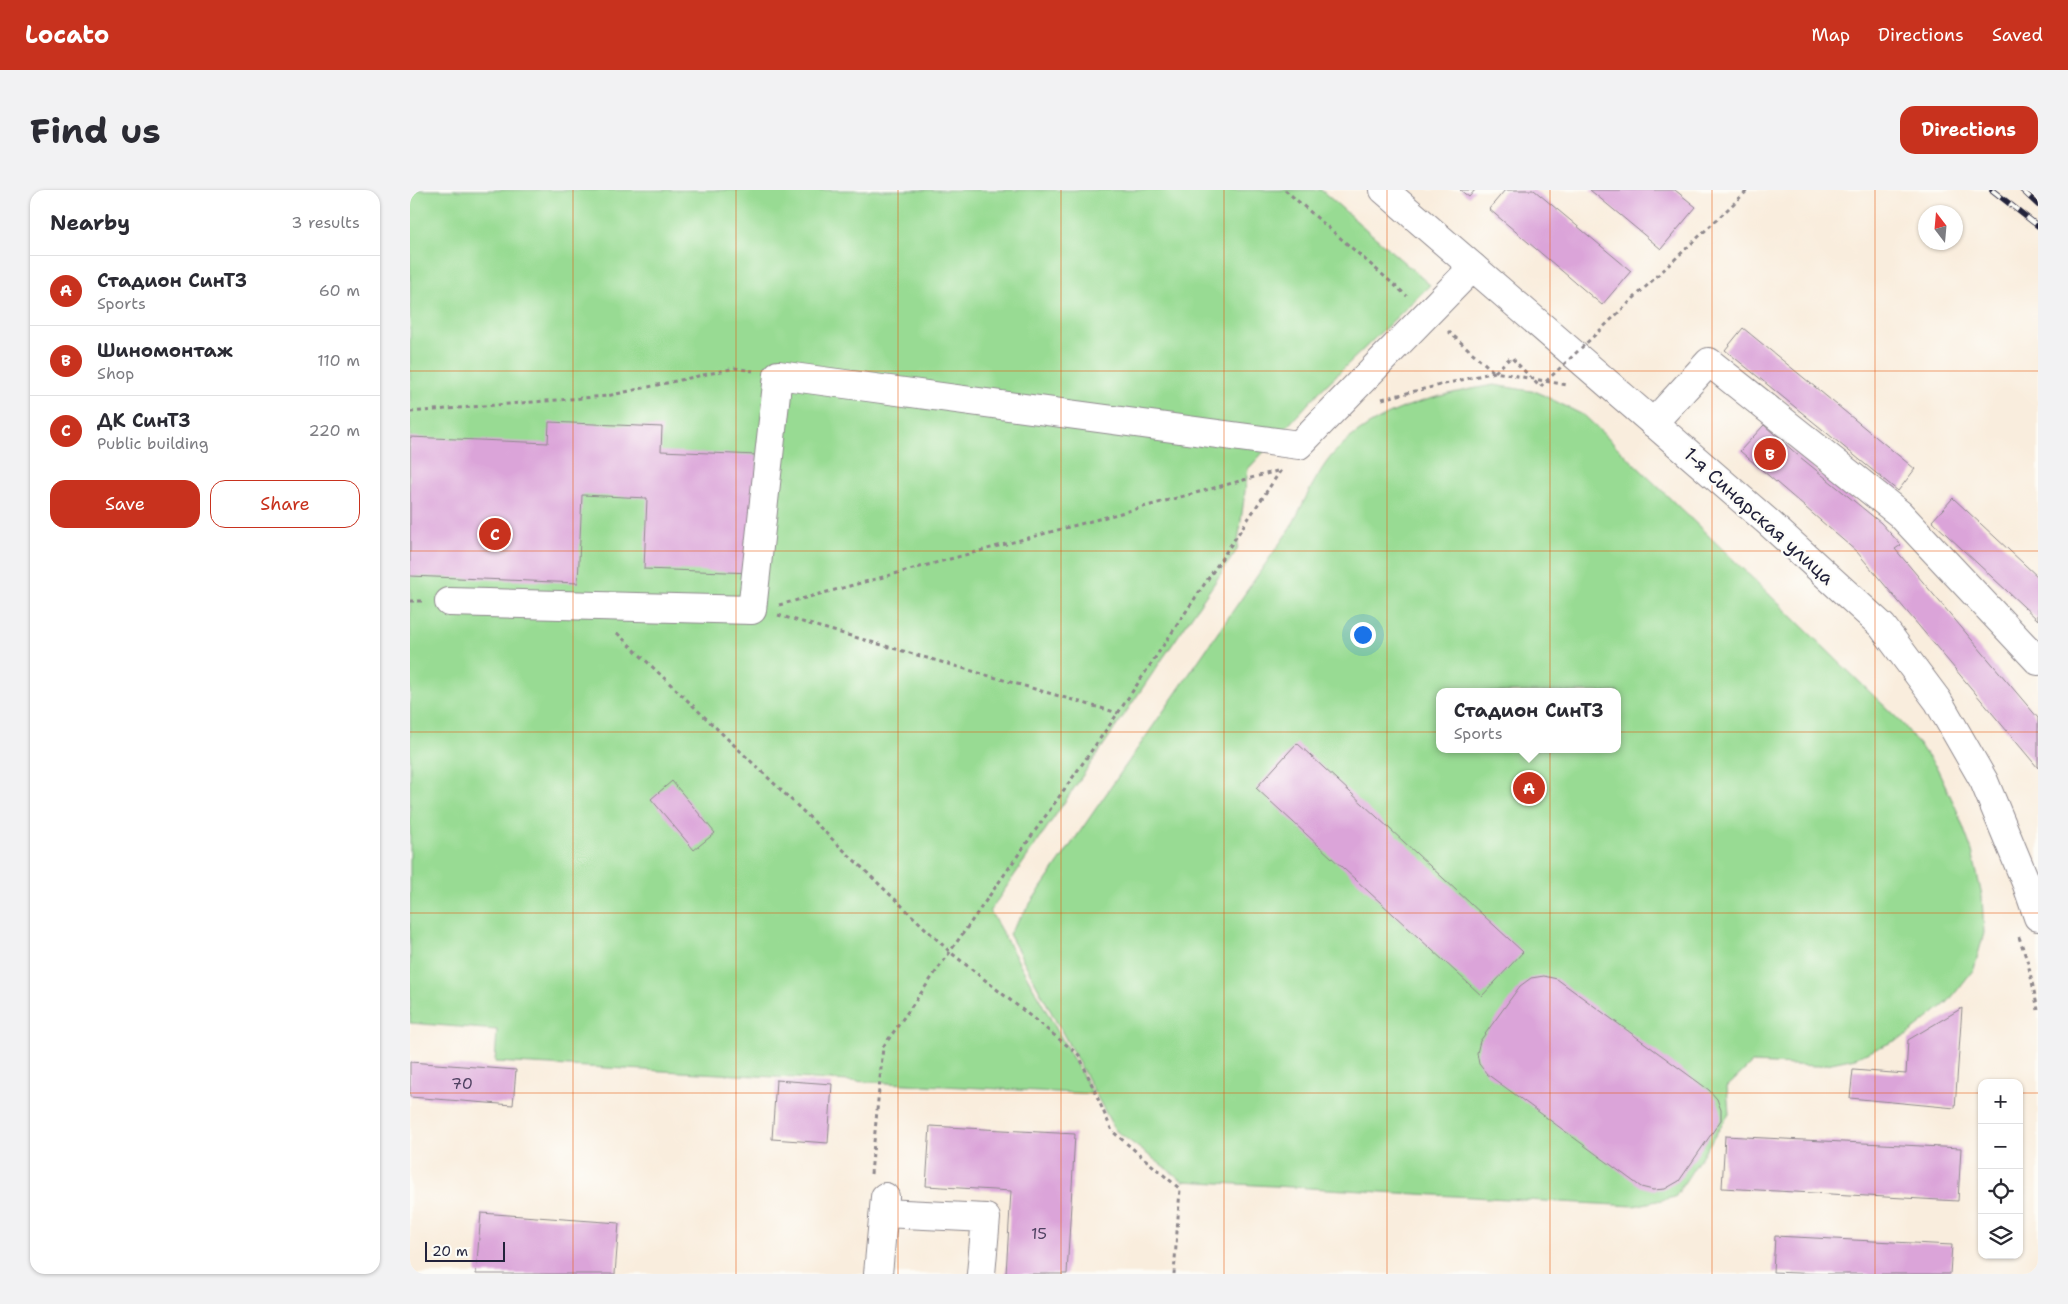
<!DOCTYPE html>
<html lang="en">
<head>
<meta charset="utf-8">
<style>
	:root { --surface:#fff; --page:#f2f2f3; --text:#2b2b33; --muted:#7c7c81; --line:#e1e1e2; --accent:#c8321e }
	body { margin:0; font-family:"Shantell Sans",sans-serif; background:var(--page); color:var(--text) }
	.controls { position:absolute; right:15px; bottom:15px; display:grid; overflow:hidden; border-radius:10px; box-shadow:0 1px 4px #0004 }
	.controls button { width:45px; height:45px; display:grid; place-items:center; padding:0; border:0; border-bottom:1px solid var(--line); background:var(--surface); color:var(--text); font:25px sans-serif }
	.compass { position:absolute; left:1508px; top:15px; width:45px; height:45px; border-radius:50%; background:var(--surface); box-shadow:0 1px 4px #0004; rotate:344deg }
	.scale { position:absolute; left:15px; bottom:12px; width:80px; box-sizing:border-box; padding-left:5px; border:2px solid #22223b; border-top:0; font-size:14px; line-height:18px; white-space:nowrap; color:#22223b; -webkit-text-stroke:4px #fdfcf7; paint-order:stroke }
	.you { position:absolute; left:952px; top:444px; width:18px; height:18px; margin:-12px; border:4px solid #fff; border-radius:50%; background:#1a73e8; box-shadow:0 0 0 8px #1a73e833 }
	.badge { display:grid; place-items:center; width:32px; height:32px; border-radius:50%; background:var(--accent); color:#fff; font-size:16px; font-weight:700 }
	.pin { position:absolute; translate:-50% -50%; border:2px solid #fff; box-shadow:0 1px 5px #0006 }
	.popup { position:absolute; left:1026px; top:498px; width:185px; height:65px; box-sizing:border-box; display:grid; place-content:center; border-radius:10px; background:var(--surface); filter:drop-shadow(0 1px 4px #0005); font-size:16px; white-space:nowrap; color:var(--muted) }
	.popup b { font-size:19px; color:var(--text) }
	.popup::after { content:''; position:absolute; left:50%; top:100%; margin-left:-10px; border:10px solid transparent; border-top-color:var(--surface) }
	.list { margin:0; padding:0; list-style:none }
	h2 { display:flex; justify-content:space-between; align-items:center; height:65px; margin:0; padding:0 20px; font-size:21px }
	h2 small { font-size:16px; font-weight:400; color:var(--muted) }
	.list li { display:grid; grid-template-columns:32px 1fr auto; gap:15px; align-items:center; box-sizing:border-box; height:70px; padding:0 20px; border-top:1px solid var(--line) }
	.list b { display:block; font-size:19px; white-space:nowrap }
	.list p { margin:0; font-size:16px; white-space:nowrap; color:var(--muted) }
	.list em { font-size:16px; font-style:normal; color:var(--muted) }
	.actions { display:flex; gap:10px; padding:15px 20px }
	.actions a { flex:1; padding:11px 0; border:1px solid var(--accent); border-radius:15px; text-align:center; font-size:18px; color:var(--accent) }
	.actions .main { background:var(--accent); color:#fff }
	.icon { flex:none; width:28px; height:28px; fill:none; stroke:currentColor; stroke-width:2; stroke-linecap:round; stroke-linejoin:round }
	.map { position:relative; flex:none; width:1628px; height:1084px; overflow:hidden; border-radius:15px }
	header { display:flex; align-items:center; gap:30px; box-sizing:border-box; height:70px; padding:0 25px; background:var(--accent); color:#fff }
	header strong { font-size:24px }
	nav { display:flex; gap:28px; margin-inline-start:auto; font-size:18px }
	.intro { display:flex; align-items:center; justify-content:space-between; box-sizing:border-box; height:120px; padding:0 30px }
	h1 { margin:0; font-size:35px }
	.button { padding:12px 22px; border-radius:15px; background:var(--accent); color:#fff; font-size:18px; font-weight:700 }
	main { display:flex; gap:30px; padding:0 30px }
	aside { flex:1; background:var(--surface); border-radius:15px; box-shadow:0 1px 4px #0004 }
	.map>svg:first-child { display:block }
</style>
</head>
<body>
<header>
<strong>Locato</strong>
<nav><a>Map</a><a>Directions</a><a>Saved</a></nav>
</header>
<div class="intro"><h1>Find us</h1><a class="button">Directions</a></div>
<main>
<aside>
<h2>Nearby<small>3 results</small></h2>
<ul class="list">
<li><span class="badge">A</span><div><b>Стадион СинТЗ</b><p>Sports</p></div><em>60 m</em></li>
<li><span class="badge">B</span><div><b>Шиномонтаж</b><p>Shop</p></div><em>110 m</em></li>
<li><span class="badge">C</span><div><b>ДК СинТЗ</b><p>Public building</p></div><em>220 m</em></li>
</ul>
<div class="actions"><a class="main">Save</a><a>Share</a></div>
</aside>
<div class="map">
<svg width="1628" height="1084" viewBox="0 0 1628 1084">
	<rect width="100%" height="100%" fill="#fdfcf7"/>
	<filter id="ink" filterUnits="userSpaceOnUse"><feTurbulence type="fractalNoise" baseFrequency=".02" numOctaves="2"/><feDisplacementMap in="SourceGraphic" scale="10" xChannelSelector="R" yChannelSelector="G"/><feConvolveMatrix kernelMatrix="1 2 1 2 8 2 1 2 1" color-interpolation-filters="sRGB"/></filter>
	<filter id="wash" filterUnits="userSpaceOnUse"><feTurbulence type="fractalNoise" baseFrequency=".0096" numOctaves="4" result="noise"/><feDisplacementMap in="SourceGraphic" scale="20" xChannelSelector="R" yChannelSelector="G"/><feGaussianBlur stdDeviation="1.12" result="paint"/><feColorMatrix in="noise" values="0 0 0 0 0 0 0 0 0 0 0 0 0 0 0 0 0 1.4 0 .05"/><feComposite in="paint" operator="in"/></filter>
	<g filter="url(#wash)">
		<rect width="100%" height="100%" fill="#f9eddd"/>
		<!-- green -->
		<g fill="#98db93" stroke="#5d7e67" fill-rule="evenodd">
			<polygon points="0,0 911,0 1020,95 909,202 838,279 827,360 580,721 683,904 85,872 87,840 0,833"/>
			<path d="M1084 195 1127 202 1175 226 1493 534 1527 578 1546 618 1562 661 1572 706 1574 743 1564 779 1538 812 1496 846 1445 868 1407 876 1342 873 1317 897 1319 924 1265 1007 1224 1016 773 991 705 940 599 744 881 337C892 316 908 280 924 263 966 219 1025 205 1084 195ZM1030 502H1208V559H1030Z"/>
		</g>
		<g id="blocks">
			<!-- building -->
			<g fill="#dba4d9">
				<polygon points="1050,0 1065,0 1059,7"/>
				<polygon points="1095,0 1124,0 1221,81 1192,115 1079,19"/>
				<polygon points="1180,0 1265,0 1286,17 1251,59"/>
				<polygon points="1333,138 1505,279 1488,301 1315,160"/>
				<polygon points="139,232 252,237 251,261 348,265 343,383 234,379 237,308 172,305 168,393 0,386 0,247 138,253"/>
				<polygon points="1354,235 1390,267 1471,333 1491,355 1485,359 1628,528 1628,578 1447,362 1330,261"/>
				<polygon points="1543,308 1628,387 1628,430 1522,331"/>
				<polygon points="887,553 1113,762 1072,806 846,598"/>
				<polygon points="262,591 305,643 284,660 241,609"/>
				<polygon points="1134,786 1147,789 1299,900 1307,909 1311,920 1311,930 1269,991 1255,999 1243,1000 1231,997 1077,884 1069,874 1067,863 1070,851 1110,796 1121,788"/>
				<polygon points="1552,818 1545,918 1440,908 1443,880 1496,884 1498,850"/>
				<polygon points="0,872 106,880 103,915 0,907"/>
				<polygon points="366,890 422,894 418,953 362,949"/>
				<polygon points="520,936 665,944 657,1084 596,1084 601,1001 516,996"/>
				<polygon points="1315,946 1551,958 1548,1011 1312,998"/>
				<polygon points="71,1023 209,1033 205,1084 66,1084"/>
				<polygon points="1365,1046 1542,1055 1540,1084 1411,1084 1363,1082"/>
			</g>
		</g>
	</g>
	<g filter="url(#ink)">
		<use href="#blocks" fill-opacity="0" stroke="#8e888c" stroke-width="1"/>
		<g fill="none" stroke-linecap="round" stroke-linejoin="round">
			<!-- minor casing -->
			<g stroke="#8e888c" stroke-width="30">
				<g id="minor">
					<polyline points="974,0 1358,332 1472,436 1528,511 1574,591 1617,695 1628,727"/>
					<polyline points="1243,233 1299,172 1490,324 1628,471"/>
					<polyline points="39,412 342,420 368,185 889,255 1063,77"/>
					<polyline points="474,1023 576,1028 571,1084"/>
					<polyline points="468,1084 475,1007"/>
				</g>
			</g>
			<!-- path -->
			<g stroke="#8e888c" stroke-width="3" stroke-dasharray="4 4" stroke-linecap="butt">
				<polyline points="875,0 997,106"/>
				<polyline points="1038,141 1084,182"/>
				<polyline points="972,209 1085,182 1157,195"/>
				<polyline points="0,222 197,206 325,178 343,181"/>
				<polyline points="0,411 14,411"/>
				<polyline points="369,415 867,281"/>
				<polyline points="368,425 708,523"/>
				<polyline points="207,443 540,762 669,865 702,941 770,999 764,1084"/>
				<polyline points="1609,747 1618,773 1628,820"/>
				<polyline points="461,984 473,857 708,523 871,280"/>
			</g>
			<!-- minor -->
			<use href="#minor" stroke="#fff" stroke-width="28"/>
			<!-- rail casing -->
			<g stroke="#22223b" stroke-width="5.5">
				<g id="rail">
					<polyline points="1582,0 1628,36"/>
					<polyline points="1612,0 1628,15"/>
				</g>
			</g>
			<!-- rail -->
			<use href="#rail" stroke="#fdfcf7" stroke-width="4" stroke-dasharray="11" stroke-linecap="butt"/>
			<!-- path-bridge -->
			<polyline stroke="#8e888c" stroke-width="3" stroke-dasharray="4 4" stroke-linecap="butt" points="1085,182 1101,167 1130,197 1338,0"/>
		</g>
	</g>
	<!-- grid -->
	<path fill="none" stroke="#e8590c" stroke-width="1" stroke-opacity="0.55" d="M163 0V1084M326 0V1084M488 0V1084M651 0V1084M814 0V1084M977 0V1084M1140 0V1084M1302 0V1084M1465 0V1084M0 181H1628M0 361H1628M0 542H1628M0 723H1628M0 903H1572M1609 903H1628"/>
	<g text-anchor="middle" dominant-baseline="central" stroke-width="5" stroke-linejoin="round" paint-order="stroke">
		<!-- number labels -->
		<g font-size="16" fill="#504262">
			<text x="52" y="893">70</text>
			<text x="629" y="1043">15</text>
		</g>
		<!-- street labels -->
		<g font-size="19" fill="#22223b" stroke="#fdfcf7">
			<text transform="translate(1349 326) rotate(42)">1-я Синарская улица</text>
		</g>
	</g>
</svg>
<div class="controls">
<button>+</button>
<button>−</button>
<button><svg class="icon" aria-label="locate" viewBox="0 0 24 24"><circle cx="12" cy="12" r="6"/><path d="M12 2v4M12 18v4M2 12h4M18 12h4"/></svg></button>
<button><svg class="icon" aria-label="layers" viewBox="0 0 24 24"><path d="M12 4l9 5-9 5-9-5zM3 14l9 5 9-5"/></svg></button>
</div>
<svg class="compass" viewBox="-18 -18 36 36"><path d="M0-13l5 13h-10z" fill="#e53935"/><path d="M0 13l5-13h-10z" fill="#7c7c81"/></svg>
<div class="scale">20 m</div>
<div class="you"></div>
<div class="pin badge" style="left:1119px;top:598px">A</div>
<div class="popup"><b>Стадион СинТЗ</b>Sports</div>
<div class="pin badge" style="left:1360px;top:264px">B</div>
<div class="pin badge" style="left:85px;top:344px">C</div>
</div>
</main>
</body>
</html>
